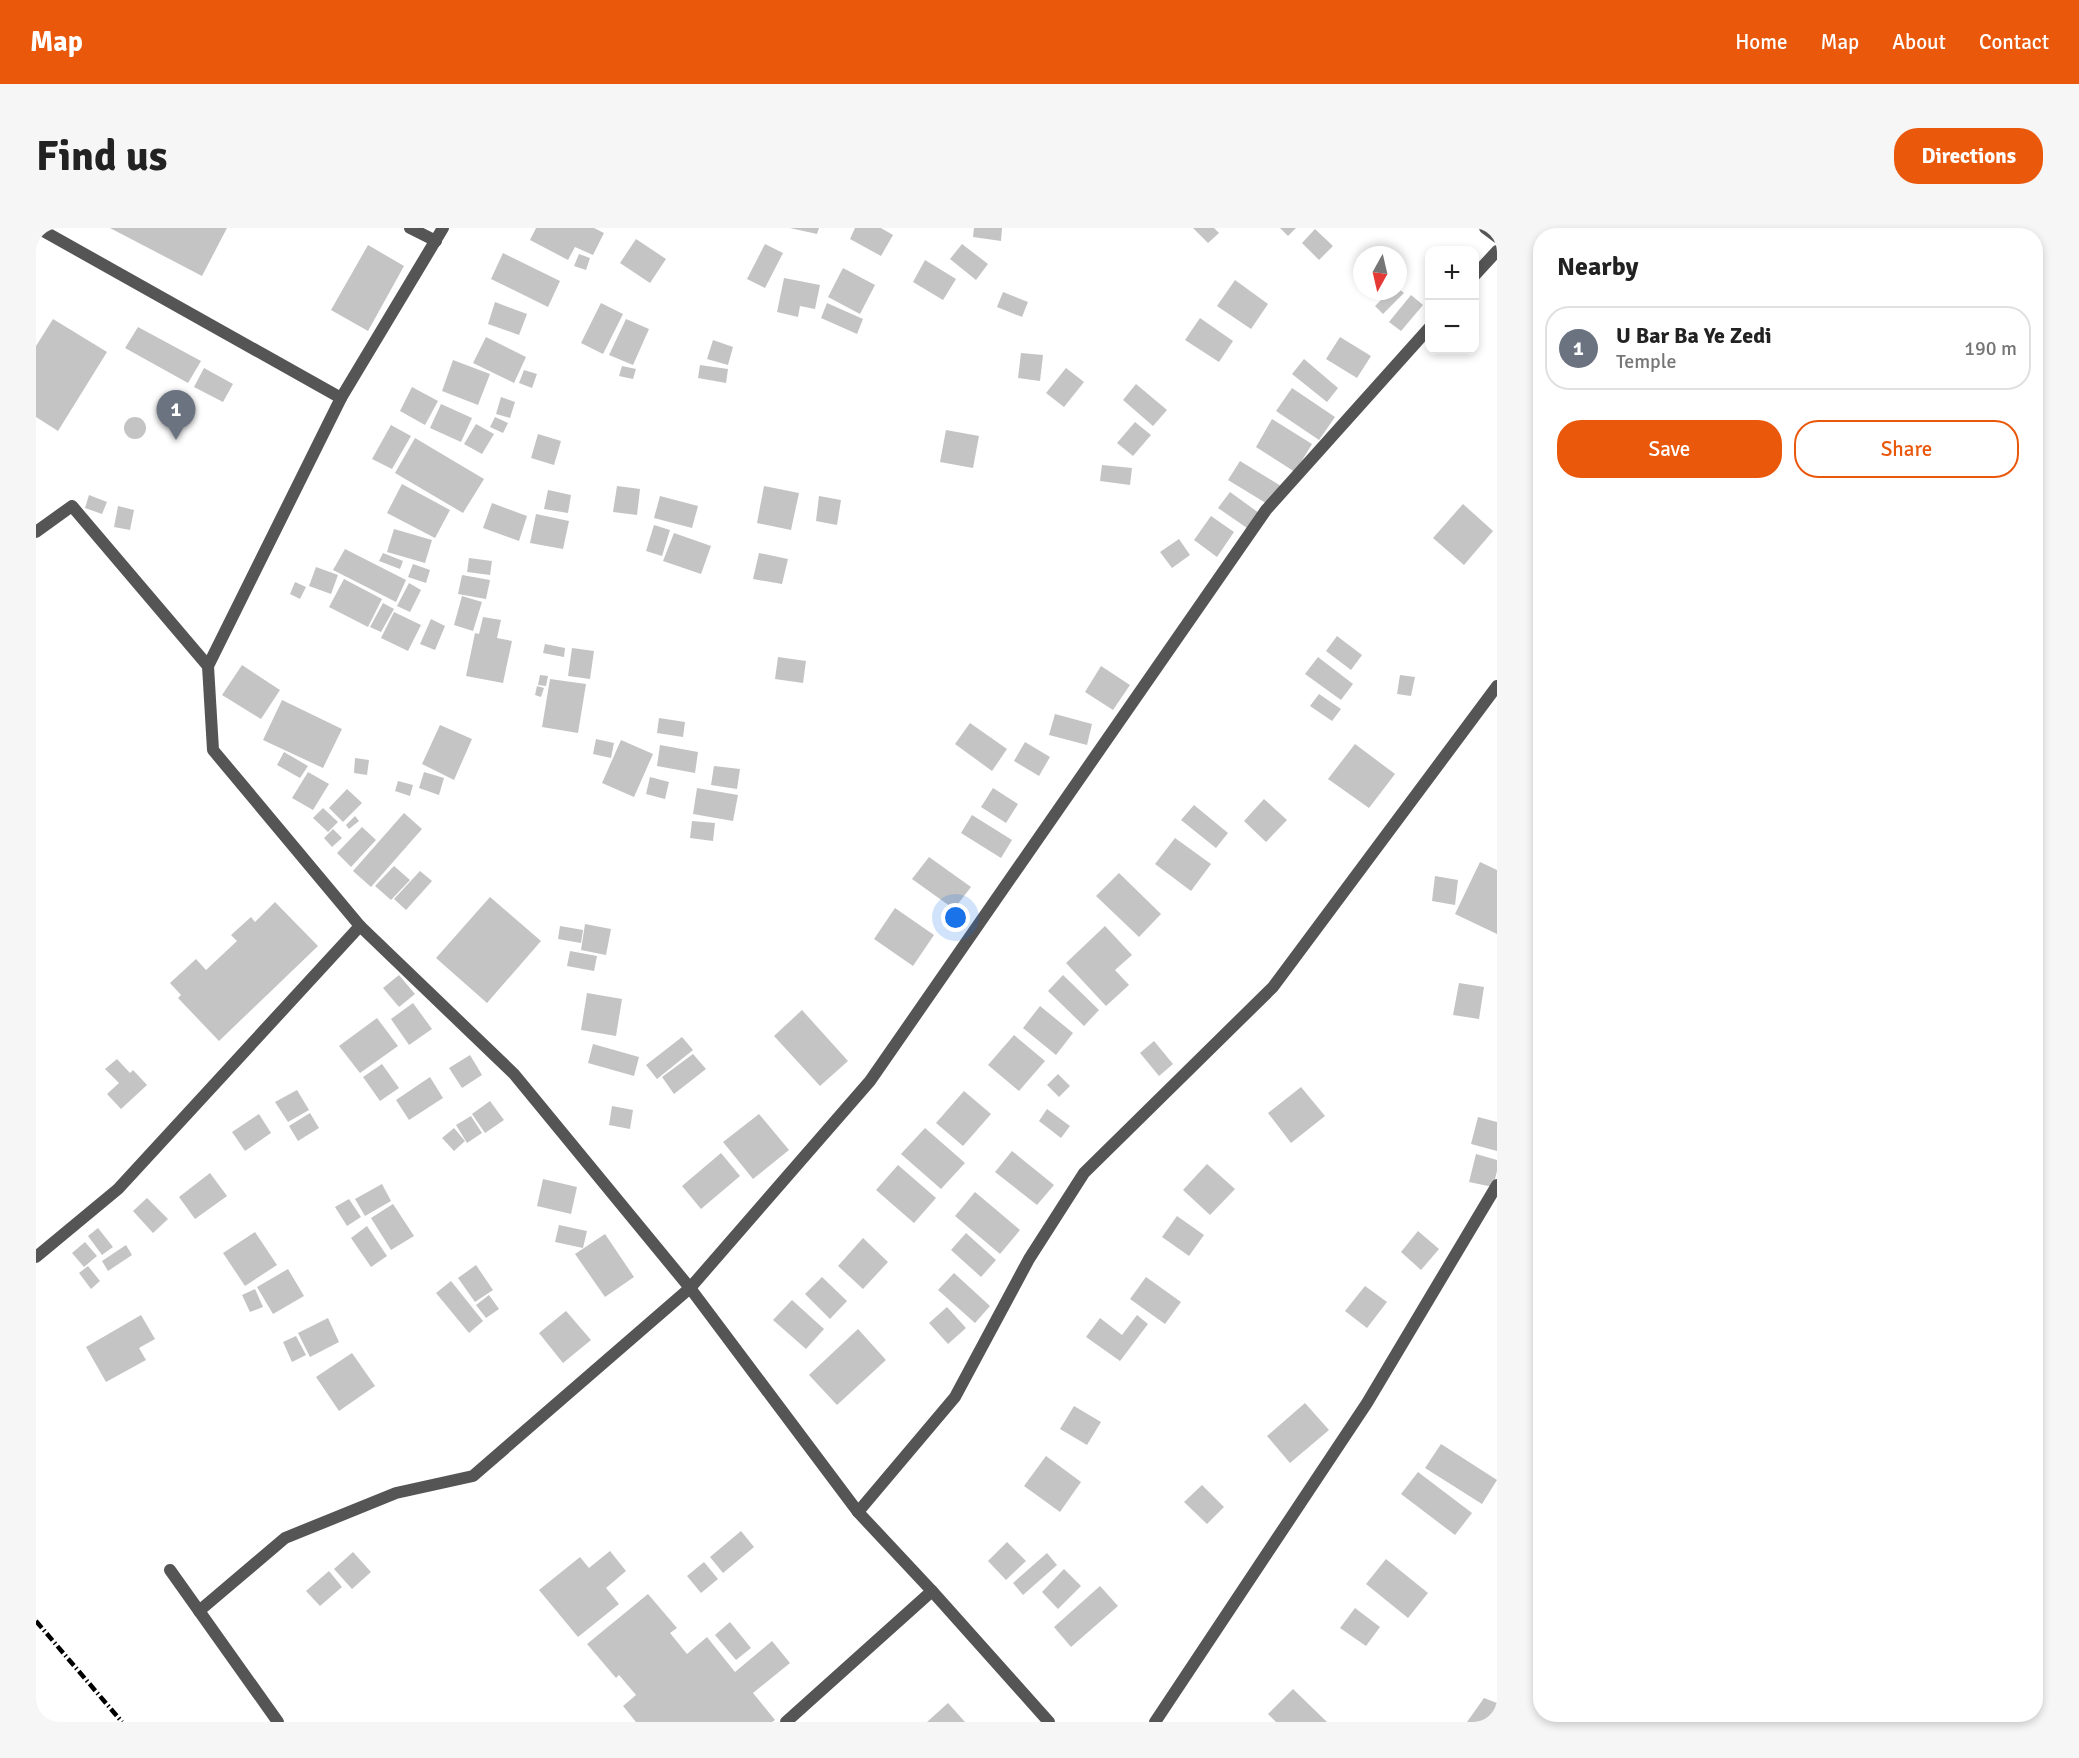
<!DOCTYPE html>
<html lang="en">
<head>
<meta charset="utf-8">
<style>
	:root { --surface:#fff; --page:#f6f6f6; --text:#222; --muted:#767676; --line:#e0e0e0; --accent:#ea580c }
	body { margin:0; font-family:Signika,sans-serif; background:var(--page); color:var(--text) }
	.controls { position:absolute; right:18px; top:18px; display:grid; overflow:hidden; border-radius:12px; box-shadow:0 3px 9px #0003 }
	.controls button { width:54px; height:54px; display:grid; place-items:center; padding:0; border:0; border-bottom:2px solid var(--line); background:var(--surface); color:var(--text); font:30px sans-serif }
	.compass { position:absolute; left:1317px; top:18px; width:54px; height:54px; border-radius:50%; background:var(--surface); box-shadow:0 3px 9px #0003; rotate:188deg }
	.you { position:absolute; left:920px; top:690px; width:21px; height:21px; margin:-15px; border:4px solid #fff; border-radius:50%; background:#1a73e8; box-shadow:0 0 0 9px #1a73e833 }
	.badge { display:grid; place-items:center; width:39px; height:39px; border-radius:50%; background:var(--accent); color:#fff; font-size:20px; font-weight:700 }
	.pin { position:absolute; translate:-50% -50px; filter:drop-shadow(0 2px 3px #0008) }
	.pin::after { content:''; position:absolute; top:32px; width:21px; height:18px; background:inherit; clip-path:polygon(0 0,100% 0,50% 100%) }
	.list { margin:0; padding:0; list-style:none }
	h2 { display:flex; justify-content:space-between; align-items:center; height:78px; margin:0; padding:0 24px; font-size:26px }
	h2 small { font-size:20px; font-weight:400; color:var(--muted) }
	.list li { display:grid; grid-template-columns:39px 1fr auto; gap:18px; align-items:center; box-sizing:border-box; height:84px; margin:0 12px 12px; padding:0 12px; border:2px solid var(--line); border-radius:24px }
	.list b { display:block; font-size:22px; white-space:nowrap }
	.list p { margin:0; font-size:20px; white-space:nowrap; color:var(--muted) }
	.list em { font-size:20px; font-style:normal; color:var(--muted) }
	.actions { display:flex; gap:12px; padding:18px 24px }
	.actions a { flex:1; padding:14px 0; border:2px solid var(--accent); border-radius:24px; text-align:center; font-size:21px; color:var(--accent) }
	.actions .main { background:var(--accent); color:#fff }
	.map { position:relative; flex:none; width:1461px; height:1494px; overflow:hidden; border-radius:24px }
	header { display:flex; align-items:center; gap:36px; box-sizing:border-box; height:84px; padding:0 30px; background:var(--accent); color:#fff }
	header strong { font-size:28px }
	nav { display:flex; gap:33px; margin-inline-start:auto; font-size:21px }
	.intro { display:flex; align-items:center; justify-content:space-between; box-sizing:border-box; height:144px; padding:0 36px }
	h1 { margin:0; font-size:42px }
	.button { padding:15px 27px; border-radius:24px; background:var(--accent); color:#fff; font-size:21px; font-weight:700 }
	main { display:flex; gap:36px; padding:0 36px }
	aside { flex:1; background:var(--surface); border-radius:24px; box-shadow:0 3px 9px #0003 }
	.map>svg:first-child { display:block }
</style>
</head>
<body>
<header>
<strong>Map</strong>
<nav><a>Home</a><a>Map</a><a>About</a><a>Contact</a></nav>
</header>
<div class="intro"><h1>Find us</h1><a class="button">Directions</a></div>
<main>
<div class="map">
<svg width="1461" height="1494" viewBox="0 0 1461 1494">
	<rect width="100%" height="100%" fill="#fff"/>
	<!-- building -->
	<g fill="#c4c4c4">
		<polygon points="74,0 191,0 166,48"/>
		<polygon points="500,0 558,0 568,5 557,27 539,19 532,32 494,12"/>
		<polygon points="754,0 783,0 781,6"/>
		<polygon points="819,0 845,0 857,7 845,28 814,11"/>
		<polygon points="938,0 966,0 965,13 937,9"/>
		<polygon points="1157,0 1178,0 1183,5 1172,15"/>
		<polygon points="1244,0 1260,0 1252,8"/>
		<polygon points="1279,1 1297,18 1283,32 1266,15"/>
		<polygon points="600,11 630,31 614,55 584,35"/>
		<polygon points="729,16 747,25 729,60 711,51"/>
		<polygon points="926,16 952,36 940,52 914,31"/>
		<polygon points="332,17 368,38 332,103 295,82"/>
		<polygon points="467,25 524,53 512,79 455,51"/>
		<polygon points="543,26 554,30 550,42 538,38"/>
		<polygon points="889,32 920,51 907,72 877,54"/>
		<polygon points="807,40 839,57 824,86 792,69"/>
		<polygon points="748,50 784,57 779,81 764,78 762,89 741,84"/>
		<polygon points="1199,52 1232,76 1215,101 1181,78"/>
		<polygon points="1362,60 1368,65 1347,86 1339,78 1354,63 1362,63"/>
		<polygon points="967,64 992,74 986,89 961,79"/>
		<polygon points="1375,67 1387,77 1365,103 1353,94"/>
		<polygon points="459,74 491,86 483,107 452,96"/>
		<polygon points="565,75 587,86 567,126 545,115"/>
		<polygon points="791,75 827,91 821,106 785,90"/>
		<polygon points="1164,90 1197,113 1183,134 1149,112"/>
		<polygon points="17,91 71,124 22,203 0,189 0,118"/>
		<polygon points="590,91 613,101 597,137 573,127"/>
		<polygon points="102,99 165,133 152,155 89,120"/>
		<polygon points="450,109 490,129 478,155 437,135"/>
		<polygon points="1304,109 1335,128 1321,150 1290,131"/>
		<polygon points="677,112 697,119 692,137 671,131"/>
		<polygon points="985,125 1007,127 1004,153 982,150"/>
		<polygon points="1268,131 1302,160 1291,174 1256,146"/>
		<polygon points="417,132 454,146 442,177 406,163"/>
		<polygon points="664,137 692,141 690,155 662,150"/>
		<polygon points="586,138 600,141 597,151 583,148"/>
		<polygon points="168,140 197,156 187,174 158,159"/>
		<polygon points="1030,140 1048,154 1028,179 1010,165"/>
		<polygon points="488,142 501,146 496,160 483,155"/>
		<polygon points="1100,156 1131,182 1117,198 1087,172"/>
		<polygon points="376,159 402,173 389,197 364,183"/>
		<polygon points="1256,160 1299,189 1283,212 1240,183"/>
		<polygon points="465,169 479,174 474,190 460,186"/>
		<polygon points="405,176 436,190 425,214 394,200"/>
		<polygon points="459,189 472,195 467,205 454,199"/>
		<circle cx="99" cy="200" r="11"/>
		<polygon points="1236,191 1276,216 1259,244 1220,219"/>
		<polygon points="1099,194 1115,207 1097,228 1081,215"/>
		<polygon points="440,196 458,206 446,226 428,216"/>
		<polygon points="355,197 375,208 356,241 336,231"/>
		<polygon points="910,202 943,208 937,240 904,234"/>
		<polygon points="502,206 525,213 518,237 495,230"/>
		<polygon points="379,210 448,251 427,285 359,245"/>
		<polygon points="1204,233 1245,258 1233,277 1192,252"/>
		<polygon points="1066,237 1096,240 1094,257 1064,253"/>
		<polygon points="366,256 414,282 399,310 351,285"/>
		<polygon points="581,258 604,261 601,287 577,284"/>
		<polygon points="728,258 763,265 755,302 721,295"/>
		<polygon points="512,262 535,267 532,285 508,281"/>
		<polygon points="1194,264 1223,285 1211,300 1182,280"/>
		<polygon points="53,267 71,274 66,286 49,280"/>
		<polygon points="624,268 662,278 656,300 618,290"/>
		<polygon points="783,268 805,272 801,297 780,293"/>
		<polygon points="456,275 491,288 483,313 447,300"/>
		<polygon points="1427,276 1457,303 1428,337 1397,310"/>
		<polygon points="82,278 98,282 94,302 78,299"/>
		<polygon points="500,286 533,293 527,321 494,315"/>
		<polygon points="1175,288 1198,304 1181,329 1158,312"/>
		<polygon points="618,297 634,302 626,328 610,323"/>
		<polygon points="358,301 396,312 389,335 351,324"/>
		<polygon points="638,305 675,318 665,346 627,333"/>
		<polygon points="1143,311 1154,327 1136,340 1124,324"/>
		<polygon points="309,321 370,352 360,374 297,342"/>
		<polygon points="347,325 367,333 364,341 343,333"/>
		<polygon points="723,325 752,331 746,356 717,351"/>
		<polygon points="433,330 456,333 454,347 431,344"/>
		<polygon points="377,336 394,342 390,355 372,349"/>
		<polygon points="280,339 302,347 295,366 273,358"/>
		<polygon points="426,347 454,352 450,371 422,366"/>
		<polygon points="308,351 346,371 332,399 293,379"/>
		<polygon points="259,354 270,359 264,371 254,366"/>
		<polygon points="373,355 385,362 374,384 361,378"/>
		<polygon points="426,368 446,374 437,403 418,397"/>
		<polygon points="347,375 358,381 345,404 334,399"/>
		<polygon points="358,384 385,397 372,423 345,410"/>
		<polygon points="447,389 465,392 461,410 476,413 467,455 430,448 439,405 443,406"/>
		<polygon points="395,391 409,398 399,422 384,416"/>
		<polygon points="1301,408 1326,427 1315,442 1290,423"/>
		<polygon points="509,416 529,420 528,429 507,425"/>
		<polygon points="536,420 558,423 554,451 532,448"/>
		<polygon points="742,429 770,433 767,455 739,451"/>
		<polygon points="1282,429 1317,456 1305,472 1269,446"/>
		<polygon points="206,437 244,462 225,491 186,467"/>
		<polygon points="1065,438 1094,457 1077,482 1049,464"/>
		<polygon points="504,447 512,448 510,458 502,457"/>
		<polygon points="1364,447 1379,449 1375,468 1361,466"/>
		<polygon points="514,451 550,456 542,505 506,499"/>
		<polygon points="501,458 508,460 505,469 499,467"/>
		<polygon points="1283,466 1305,481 1296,493 1274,478"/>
		<polygon points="246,472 306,501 287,540 227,512"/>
		<polygon points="1019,486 1056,496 1051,517 1013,507"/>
		<polygon points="623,490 649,494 647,509 621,505"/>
		<polygon points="934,495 971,521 956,543 919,516"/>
		<polygon points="404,497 436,511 418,552 386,536"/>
		<polygon points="560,511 578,515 575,530 557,526"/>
		<polygon points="585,512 617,526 598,569 566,555"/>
		<polygon points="989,514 1014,529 1003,548 978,533"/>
		<polygon points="1319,516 1359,546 1333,580 1292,551"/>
		<polygon points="624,517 662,524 659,545 621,538"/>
		<polygon points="248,524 272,538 264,550 241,537"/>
		<polygon points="319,530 333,532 331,547 318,545"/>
		<polygon points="678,538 704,541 701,561 675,557"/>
		<polygon points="272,544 293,556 277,582 256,570"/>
		<polygon points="388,544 408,550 403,567 383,560"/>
		<polygon points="614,549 633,554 629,571 610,566"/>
		<polygon points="362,553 377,557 374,568 359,563"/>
		<polygon points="661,560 702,567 697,593 657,586"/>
		<polygon points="957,560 982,576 970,595 945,579"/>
		<polygon points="311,561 326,575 307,594 293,580"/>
		<polygon points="1228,571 1251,592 1230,614 1208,593"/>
		<polygon points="1158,577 1192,605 1180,620 1145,592"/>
		<polygon points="287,580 302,594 292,604 277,590"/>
		<polygon points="368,585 386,601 335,659 317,643"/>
		<polygon points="936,587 976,612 965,630 925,605"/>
		<polygon points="319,588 323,593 313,601 310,597"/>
		<polygon points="656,593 679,595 677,613 654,610"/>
		<polygon points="326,599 340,612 315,639 301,625"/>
		<polygon points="297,601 306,610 296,619 288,610"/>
		<polygon points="1139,610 1175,636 1155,663 1119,636"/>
		<polygon points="893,629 935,659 918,681 876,651"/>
		<polygon points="1444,634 1461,642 1461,706 1419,686"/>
		<polygon points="358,638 374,652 355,672 339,658"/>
		<polygon points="384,643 396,653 370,682 358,671"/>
		<polygon points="1083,645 1125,686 1103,709 1060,668"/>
		<polygon points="1399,648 1422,652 1419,677 1396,673"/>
		<polygon points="454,669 505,713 451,775 400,730"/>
		<polygon points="239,674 282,718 183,813 142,770 145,767 134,755 160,731 170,742 201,713 195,707 215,689 219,694"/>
		<polygon points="859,680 898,707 877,738 838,711"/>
		<polygon points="549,696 575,701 570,727 545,722"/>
		<polygon points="524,698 547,702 545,715 522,711"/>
		<polygon points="1069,698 1096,727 1079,742 1093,757 1070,778 1030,735"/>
		<polygon points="534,723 561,728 558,743 531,738"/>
		<polygon points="363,747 379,766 363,779 347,760"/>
		<polygon points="1027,747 1063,782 1048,798 1012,763"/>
		<polygon points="1423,755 1448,759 1443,791 1417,787"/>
		<polygon points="551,765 586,771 580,808 545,802"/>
		<polygon points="377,775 396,801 373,817 355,791"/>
		<polygon points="1004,778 1037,805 1020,827 987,800"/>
		<polygon points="766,782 812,833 784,858 738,808"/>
		<polygon points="341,790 362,818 324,845 303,818"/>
		<polygon points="978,807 1009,833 983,863 952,837"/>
		<polygon points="646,809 657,822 621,851 610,837"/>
		<polygon points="1118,813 1137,836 1123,848 1104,825"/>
		<polygon points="557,816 603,829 598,848 552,835"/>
		<polygon points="657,826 670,841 638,866 626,849"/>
		<polygon points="434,827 446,847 426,860 413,840"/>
		<polygon points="81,831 94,845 97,842 111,857 85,881 71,866 83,855 69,841"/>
		<polygon points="346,836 363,860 344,873 327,849"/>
		<polygon points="1022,846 1034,858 1023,869 1011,857"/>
		<polygon points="394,849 407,870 373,892 360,872"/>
		<polygon points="1265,859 1289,888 1255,915 1232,885"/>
		<polygon points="261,862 273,882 252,894 239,874"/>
		<polygon points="928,863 955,886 927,918 900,895"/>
		<polygon points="454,873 468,892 449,905 436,886"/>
		<polygon points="576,878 597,882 594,901 573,897"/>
		<polygon points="1011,881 1034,898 1025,910 1003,893"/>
		<polygon points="274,885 283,900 262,913 253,898"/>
		<polygon points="223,886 235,905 209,923 196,904"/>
		<polygon points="723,886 753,922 717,951 687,914"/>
		<polygon points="435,888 446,905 431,915 420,897"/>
		<polygon points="1442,889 1461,894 1461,923 1435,916"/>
		<polygon points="418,900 429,913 418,923 406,910"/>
		<polygon points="889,900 929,935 905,961 865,926"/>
		<polygon points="976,923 1018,957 1001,977 959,944"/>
		<polygon points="685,925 704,948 665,981 646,958"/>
		<polygon points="1440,926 1461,932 1461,943 1457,959 1433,954"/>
		<polygon points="1171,936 1199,961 1174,987 1147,962"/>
		<polygon points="862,937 900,970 878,995 840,962"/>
		<polygon points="174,945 191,968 159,991 143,969"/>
		<polygon points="507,951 541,959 535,986 501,978"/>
		<polygon points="346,956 355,973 329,988 319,971"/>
		<polygon points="939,964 984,1002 964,1026 919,988"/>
		<polygon points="111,970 132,991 117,1005 97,983"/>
		<polygon points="313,971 325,989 311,998 299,979"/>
		<polygon points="357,976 378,1008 355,1022 335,990"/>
		<polygon points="1141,988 1168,1007 1153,1028 1126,1009"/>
		<polygon points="523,997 551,1003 547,1020 519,1014"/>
		<polygon points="331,998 351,1028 335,1039 315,1010"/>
		<polygon points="62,1000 77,1019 66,1027 52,1008"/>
		<polygon points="1382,1003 1403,1021 1385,1042 1365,1024"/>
		<polygon points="219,1004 241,1037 209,1058 187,1025"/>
		<polygon points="930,1005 960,1032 945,1049 915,1022"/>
		<polygon points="569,1006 598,1049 569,1069 539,1026"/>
		<polygon points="827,1010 852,1034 827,1061 802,1038"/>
		<polygon points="49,1014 61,1028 48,1039 36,1025"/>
		<polygon points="90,1017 96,1027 72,1043 66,1033"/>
		<polygon points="440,1037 457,1062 439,1074 422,1050"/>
		<polygon points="52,1038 64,1053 55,1061 43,1045"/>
		<polygon points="252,1041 268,1068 237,1086 221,1059"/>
		<polygon points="918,1045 954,1078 939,1095 902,1062"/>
		<polygon points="786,1049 811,1073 794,1091 769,1066"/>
		<polygon points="1110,1049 1145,1074 1129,1096 1094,1071"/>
		<polygon points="415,1053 447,1093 433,1105 400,1065"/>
		<polygon points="1329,1058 1351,1074 1331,1100 1309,1083"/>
		<polygon points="219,1061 227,1079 214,1084 206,1067"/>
		<polygon points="453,1067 463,1081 450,1090 440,1077"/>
		<polygon points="756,1072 788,1101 770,1121 737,1092"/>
		<polygon points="911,1079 930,1100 912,1116 893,1095"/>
		<polygon points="530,1083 555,1112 527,1135 503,1105"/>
		<polygon points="105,1087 119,1111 103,1120 110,1132 70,1154 50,1119"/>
		<polygon points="1101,1087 1112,1096 1084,1133 1050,1109 1064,1090 1086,1107"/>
		<polygon points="292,1090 303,1114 274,1129 262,1105"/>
		<polygon points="822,1101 850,1132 801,1177 773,1147"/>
		<polygon points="260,1108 270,1127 256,1134 247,1114"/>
		<polygon points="316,1125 339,1158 303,1183 280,1149"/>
		<polygon points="1269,1175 1293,1202 1254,1235 1231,1208"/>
		<polygon points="1038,1178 1065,1194 1051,1217 1024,1201"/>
		<polygon points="1405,1216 1461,1252 1446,1276 1389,1240"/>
		<polygon points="1010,1228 1045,1254 1024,1284 988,1258"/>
		<polygon points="1382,1244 1436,1285 1419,1307 1365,1266"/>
		<polygon points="1166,1257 1188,1279 1171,1296 1148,1274"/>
		<polygon points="705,1303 718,1319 687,1345 674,1329"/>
		<polygon points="971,1314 990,1333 970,1352 952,1333"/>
		<polygon points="574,1323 590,1343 570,1360 583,1376 542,1409 503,1362 544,1329 553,1340"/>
		<polygon points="317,1324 335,1344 316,1361 298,1341"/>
		<polygon points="1011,1325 1021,1337 987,1367 977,1355"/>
		<polygon points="1350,1331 1392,1365 1372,1390 1330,1356"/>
		<polygon points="668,1334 682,1351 665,1365 651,1348"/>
		<polygon points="1028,1341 1045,1358 1022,1381 1006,1364"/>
		<polygon points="293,1343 306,1359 284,1378 270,1363"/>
		<polygon points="1064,1358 1082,1378 1035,1419 1018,1399"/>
		<polygon points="612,1366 641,1400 634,1405 651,1426 671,1409 699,1444 736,1413 754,1435 717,1465 739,1492 736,1494 600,1494 587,1478 600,1467 583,1447 580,1450 551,1416"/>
		<polygon points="1319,1380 1344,1399 1330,1418 1304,1400"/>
		<polygon points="694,1394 715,1420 700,1432 679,1407"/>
		<polygon points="1257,1461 1291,1494 1240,1494 1232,1486"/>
		<polygon points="1448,1470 1461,1475 1461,1494 1431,1494"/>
		<polygon points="912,1475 929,1494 891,1494"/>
	</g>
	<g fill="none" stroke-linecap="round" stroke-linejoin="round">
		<!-- street -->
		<g stroke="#555" stroke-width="12">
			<polyline points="2,0 305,170"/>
			<polyline points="374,0 400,13"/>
			<polyline points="1449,0 1461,9"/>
			<polyline points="1438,48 1461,23"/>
			<polyline points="0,304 36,278 172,438 177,522 324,698 478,846 654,1060 822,1284 896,1363 1013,1494"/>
			<polyline points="172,438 305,170 407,0"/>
			<polyline points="0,1029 82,961 324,698"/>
			<polyline points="822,1284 919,1169 993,1031 1048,945 1237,759 1461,458"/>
			<polyline points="134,1342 242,1494"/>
			<polyline points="163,1383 249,1310 360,1265 437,1248 654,1060 834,853 1230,282 1394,99"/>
			<polyline points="750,1494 896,1363"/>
			<polyline points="1119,1494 1331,1175 1461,957"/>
		</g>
		<!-- rail -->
		<polyline stroke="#000" stroke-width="4.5" stroke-dasharray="9 3 1.5 3" stroke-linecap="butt" points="0,1393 86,1494"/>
	</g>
</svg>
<div class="controls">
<button>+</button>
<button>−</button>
</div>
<svg class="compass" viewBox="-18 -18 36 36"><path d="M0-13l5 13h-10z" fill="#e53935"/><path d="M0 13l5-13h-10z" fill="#767676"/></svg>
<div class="you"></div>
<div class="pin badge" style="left:140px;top:212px;background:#6b7280">1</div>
</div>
<aside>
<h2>Nearby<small></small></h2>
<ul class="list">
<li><span class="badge" style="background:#6b7280">1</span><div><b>U Bar Ba Ye Zedi</b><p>Temple</p></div><em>190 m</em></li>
</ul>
<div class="actions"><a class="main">Save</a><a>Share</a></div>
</aside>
</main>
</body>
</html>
